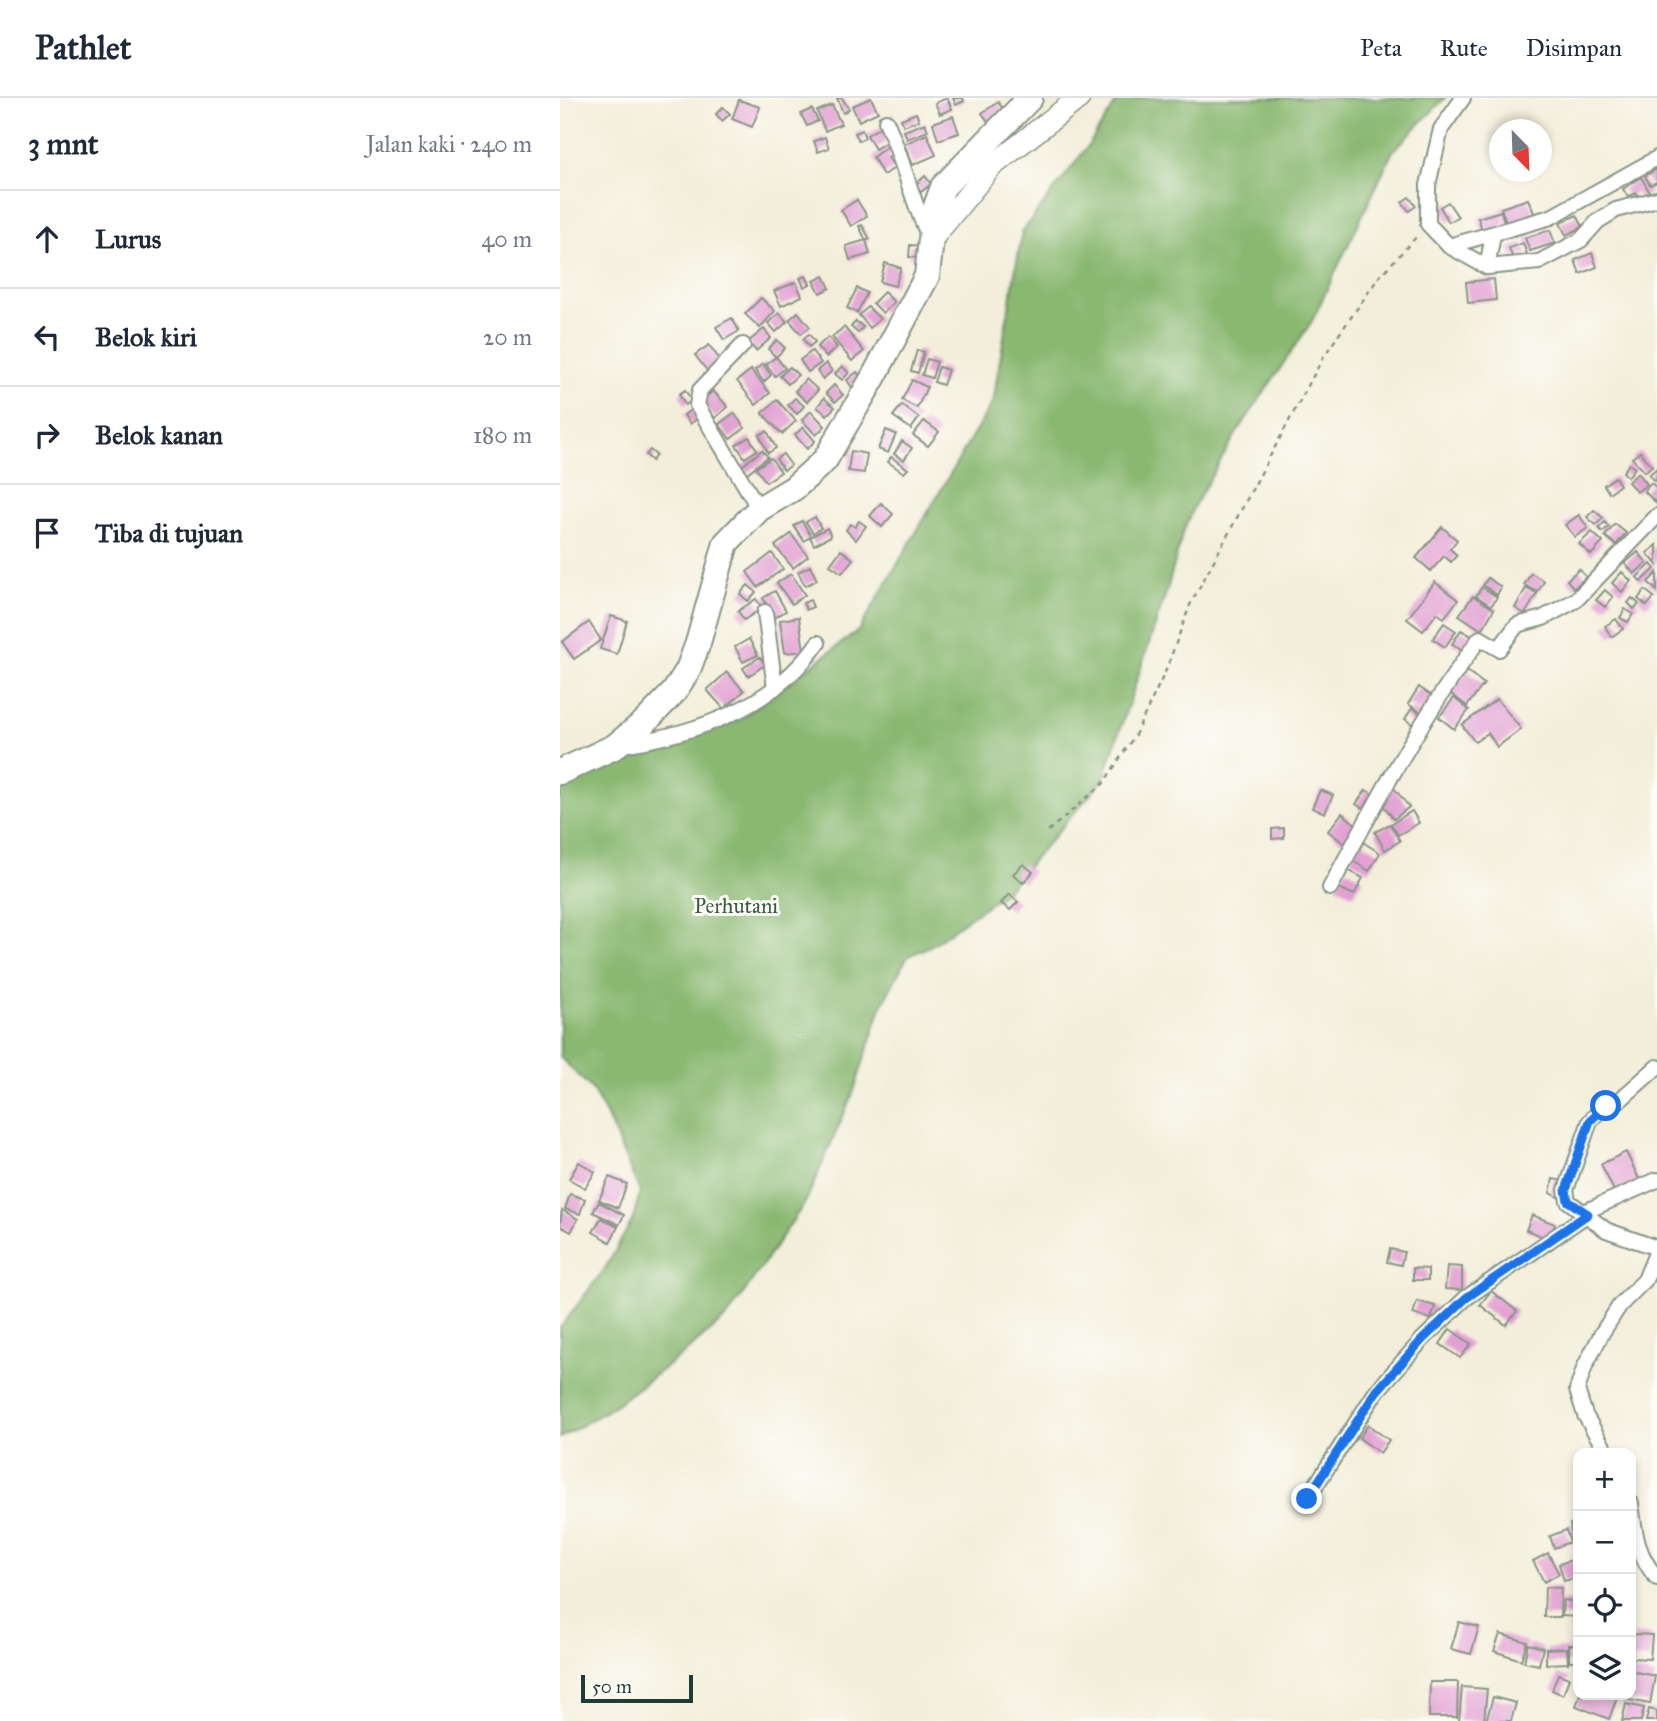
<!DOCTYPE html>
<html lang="id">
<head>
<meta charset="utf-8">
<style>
	:root { --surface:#fff; --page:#f2f2f3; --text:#1f2937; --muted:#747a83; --line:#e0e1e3 }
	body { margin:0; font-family:"IM FELL Great Primer",serif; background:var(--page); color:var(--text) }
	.controls { position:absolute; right:21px; bottom:21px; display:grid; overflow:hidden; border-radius:14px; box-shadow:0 4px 10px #0003 }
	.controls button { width:63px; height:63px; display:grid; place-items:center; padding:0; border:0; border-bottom:2px solid var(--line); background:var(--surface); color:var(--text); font:35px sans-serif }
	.compass { position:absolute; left:929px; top:21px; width:63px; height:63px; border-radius:50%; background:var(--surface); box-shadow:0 4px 10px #0003; rotate:157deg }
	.scale { position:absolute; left:21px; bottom:18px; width:112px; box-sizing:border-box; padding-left:7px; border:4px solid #1f3d34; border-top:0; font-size:19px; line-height:24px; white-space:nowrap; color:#1f3d34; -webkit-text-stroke:5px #fdfcf7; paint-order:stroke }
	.stop { position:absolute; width:21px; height:21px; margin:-16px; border:5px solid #1a73e8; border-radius:50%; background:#fff }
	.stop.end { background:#1a73e8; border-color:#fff; box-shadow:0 2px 7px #0008 }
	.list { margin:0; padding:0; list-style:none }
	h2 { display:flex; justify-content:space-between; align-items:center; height:91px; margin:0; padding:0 28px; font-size:30px }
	h2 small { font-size:23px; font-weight:400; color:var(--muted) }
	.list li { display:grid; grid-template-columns:46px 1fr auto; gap:21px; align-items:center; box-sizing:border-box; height:98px; padding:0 28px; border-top:2px solid var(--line) }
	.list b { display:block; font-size:26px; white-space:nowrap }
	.list em { font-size:23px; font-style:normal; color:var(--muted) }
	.icon { flex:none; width:38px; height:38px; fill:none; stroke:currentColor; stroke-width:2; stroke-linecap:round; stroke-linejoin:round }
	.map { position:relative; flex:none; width:1097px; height:1623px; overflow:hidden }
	header { display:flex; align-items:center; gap:42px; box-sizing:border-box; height:98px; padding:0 35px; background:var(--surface); border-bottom:2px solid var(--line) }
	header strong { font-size:33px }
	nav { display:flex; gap:38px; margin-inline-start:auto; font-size:24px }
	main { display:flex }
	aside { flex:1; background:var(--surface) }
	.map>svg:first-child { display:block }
</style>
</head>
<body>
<header>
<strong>Pathlet</strong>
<nav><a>Peta</a><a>Rute</a><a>Disimpan</a></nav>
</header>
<main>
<aside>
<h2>3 mnt<small>Jalan kaki · 240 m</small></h2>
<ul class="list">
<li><svg class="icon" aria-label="ahead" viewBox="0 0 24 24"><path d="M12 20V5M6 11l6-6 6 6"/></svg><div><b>Lurus</b></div><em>40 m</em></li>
<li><svg class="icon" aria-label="left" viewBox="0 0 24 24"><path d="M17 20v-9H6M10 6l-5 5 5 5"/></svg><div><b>Belok kiri</b></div><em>20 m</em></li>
<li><svg class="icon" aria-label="right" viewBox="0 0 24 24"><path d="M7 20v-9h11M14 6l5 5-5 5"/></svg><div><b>Belok kanan</b></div><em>180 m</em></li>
<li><svg class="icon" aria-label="arrive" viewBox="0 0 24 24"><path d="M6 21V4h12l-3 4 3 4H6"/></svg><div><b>Tiba di tujuan</b></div></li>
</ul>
</aside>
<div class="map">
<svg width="1097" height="1623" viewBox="0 0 1097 1623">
	<rect width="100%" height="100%" fill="#fdfcf7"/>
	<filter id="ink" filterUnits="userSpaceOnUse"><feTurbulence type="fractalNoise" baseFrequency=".0143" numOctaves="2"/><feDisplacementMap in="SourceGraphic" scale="14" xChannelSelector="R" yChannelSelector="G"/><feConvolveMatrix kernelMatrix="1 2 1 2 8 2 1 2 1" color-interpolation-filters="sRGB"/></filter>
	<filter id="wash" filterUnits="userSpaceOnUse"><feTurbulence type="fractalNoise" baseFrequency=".00686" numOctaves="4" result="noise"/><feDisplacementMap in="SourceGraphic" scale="28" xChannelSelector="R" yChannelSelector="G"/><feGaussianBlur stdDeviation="1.57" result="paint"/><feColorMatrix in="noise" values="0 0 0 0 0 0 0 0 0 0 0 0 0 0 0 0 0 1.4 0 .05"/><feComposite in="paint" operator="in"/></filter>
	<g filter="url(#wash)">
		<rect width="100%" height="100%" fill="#f3eed9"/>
		<!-- forest -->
		<polygon fill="#89b871" stroke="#547a52" stroke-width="2" points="559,0 885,0 833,53 752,223 676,336 634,408 623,434 607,492 543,682 446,793 372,847 347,859 321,909 294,993 246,1103 168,1218 118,1260 51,1310 0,1340 0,1230 46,1169 73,1121 80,1094 46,1016 31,990 0,959 0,684 180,621 299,532 433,303 462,134 528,48"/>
		<g id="blocks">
			<!-- building -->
			<g fill="#e3a0d4">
				<polygon points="277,0 282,0 289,11 283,15"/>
				<polygon points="311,0 318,14 299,23 292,8"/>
				<polygon points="387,0 392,11 380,16 375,5"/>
				<polygon points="393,0 403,0 404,3 396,7"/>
				<polygon points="179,2 200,9 192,29 172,21"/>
				<polygon points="438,4 445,14 429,25 422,15"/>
				<polygon points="272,7 281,26 265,33 257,13"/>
				<polygon points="163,9 170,16 162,23 156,16"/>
				<polygon points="252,11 258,23 247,28 241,16"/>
				<polygon points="356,15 359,22 344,28 341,21"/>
				<polygon points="393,18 399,35 378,42 373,25"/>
				<polygon points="365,25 368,33 347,41 344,33"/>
				<polygon points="322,28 330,42 315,51 307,37"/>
				<polygon points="302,32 305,40 299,43 295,35"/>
				<polygon points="367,36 376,57 353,67 344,46"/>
				<polygon points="265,39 269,50 258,54 254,43"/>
				<polygon points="330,46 335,54 328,59 335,70 323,77 313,59"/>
				<polygon points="1097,71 1097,84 1090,87 1085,78"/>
				<polygon points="365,78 371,86 361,94 355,87"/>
				<polygon points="1081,79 1090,95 1080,101 1076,95 1068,99 1063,91"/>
				<polygon points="849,99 856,108 849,113 842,104"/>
				<polygon points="968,101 975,117 947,127 941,110"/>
				<polygon points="297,102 307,118 291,128 281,112"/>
				<polygon points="888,104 898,119 889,124 880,109"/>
				<polygon points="941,113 945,127 923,135 918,120"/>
				<polygon points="1017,117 1023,129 1006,137 1000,125"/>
				<polygon points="302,127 310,141 306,143 299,128"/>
				<polygon points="990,132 995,145 970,153 965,140"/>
				<polygon points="306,142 310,156 290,162 286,148"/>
				<polygon points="963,145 967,156 953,161 949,150"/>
				<polygon points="350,147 360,148 358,160 349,159"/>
				<polygon points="1032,155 1037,169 1020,176 1015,162"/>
				<polygon points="325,165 341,170 335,188 320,184"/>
				<polygon points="246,178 250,186 244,189 240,180"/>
				<polygon points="264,178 270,190 260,195 254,183"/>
				<polygon points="934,181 936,202 908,205 906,184"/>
				<polygon points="236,184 242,198 221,208 214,193"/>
				<polygon points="297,190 307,195 297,215 287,210"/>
				<polygon points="324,194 334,204 323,215 313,205"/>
				<polygon points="201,200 215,213 200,230 185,216"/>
				<polygon points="308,209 320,221 310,230 299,217"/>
				<polygon points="238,214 250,229 241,236 229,222"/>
				<polygon points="219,215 227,224 216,234 208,225"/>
				<polygon points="172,220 179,233 164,242 156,229"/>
				<polygon points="296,223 303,229 298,235 291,229"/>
				<polygon points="284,229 304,253 292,263 272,239"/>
				<polygon points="204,231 211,240 196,253 188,244"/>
				<polygon points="249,236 255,244 249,249 243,241"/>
				<polygon points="268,239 277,249 266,259 257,249"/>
				<polygon points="217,242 225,250 216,259 208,251"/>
				<polygon points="149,247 161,263 148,274 135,257"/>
				<polygon points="357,252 364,254 358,275 351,273"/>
				<polygon points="252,253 261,265 248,274 240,262"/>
				<polygon points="216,259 225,270 215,278 206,266"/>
				<polygon points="367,261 377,264 372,280 362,277"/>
				<polygon points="266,265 272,273 263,281 257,273"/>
				<polygon points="203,266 211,277 204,284 195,272"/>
				<polygon points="282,268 289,275 282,282 275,276"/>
				<polygon points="230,269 238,277 228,286 220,278"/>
				<polygon points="379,269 388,272 383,287 374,284"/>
				<polygon points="191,272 210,295 196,307 177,283"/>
				<polygon points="297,274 303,283 293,291 287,282"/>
				<polygon points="246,281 258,292 247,304 235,293"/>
				<polygon points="352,282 367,289 357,310 342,302"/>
				<polygon points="274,287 283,297 275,304 266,295"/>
				<polygon points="125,292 132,303 125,307 119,296"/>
				<polygon points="153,293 168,309 155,320 141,304"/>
				<polygon points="235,300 244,308 237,316 228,307"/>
				<polygon points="264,300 275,309 267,317 257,309"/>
				<polygon points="217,302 236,323 222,336 202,315"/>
				<polygon points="342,307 359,320 351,331 333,318"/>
				<polygon points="132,311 138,320 130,326 124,317"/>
				<polygon points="251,313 265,328 256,337 242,322"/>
				<polygon points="174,315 185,330 170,341 159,326"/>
				<polygon points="364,323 379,334 368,348 353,337"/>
				<polygon points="243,329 255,343 247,351 235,337"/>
				<polygon points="326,332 336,336 328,355 318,351"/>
				<polygon points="207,333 216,350 208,355 199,337"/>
				<polygon points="189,339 197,352 185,360 176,347"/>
				<polygon points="342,343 352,350 344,362 334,356"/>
				<polygon points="90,352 96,357 92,363 86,357"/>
				<polygon points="202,352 208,359 187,375 182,368"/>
				<polygon points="291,353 307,356 304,375 288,373"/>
				<polygon points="1080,354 1092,368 1085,374 1072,360"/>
				<polygon points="223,356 231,367 224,372 216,361"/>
				<polygon points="331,359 348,371 344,375 328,364"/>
				<polygon points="211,360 221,374 206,384 196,370"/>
				<polygon points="1069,366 1075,370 1068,379 1063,374"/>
				<polygon points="1097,370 1097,381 1094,383 1089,377"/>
				<polygon points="1078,375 1087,386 1077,394 1068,384"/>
				<polygon points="1055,379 1060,387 1049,395 1044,387"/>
				<polygon points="1091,385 1097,390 1097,406 1084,393"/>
				<polygon points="321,405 333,416 322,429 310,418"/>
				<polygon points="1034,412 1043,420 1036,427 1027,419"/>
				<polygon points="1019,417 1028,430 1015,439 1005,427"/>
				<polygon points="255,419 261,430 253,435 246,424"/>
				<polygon points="242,423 251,438 244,443 234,428"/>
				<polygon points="299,423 306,428 296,442 286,432 290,426 295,429"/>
				<polygon points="1045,424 1049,429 1042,434 1039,430"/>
				<polygon points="1055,426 1066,435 1056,447 1045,438"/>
				<polygon points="882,429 897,442 890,451 897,457 891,464 884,458 871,473 856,460"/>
				<polygon points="267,430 271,438 254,447 250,439"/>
				<polygon points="1032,434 1043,444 1031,457 1019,446"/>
				<polygon points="231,436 248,458 233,470 215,448"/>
				<polygon points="1097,447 1097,467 1087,455"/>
				<polygon points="281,452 293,461 282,475 270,467"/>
				<polygon points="1078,454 1087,465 1074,476 1065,465"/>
				<polygon points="212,455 223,471 198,489 187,474"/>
				<polygon points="1091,466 1095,471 1081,484 1077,479"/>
				<polygon points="250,468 257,482 245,488 238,474"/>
				<polygon points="1019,471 1026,479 1014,490 1007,482"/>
				<polygon points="1062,474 1071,483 1062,494 1052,485"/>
				<polygon points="971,475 984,483 978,494 964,487"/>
				<polygon points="1097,475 1097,493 1088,484"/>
				<polygon points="231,476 245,497 232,506 217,485"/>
				<polygon points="928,480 941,489 937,497 923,487"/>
				<polygon points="875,484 898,502 884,520 877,515 863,533 847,521"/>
				<polygon points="188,487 196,494 188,503 180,496"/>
				<polygon points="922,489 937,499 931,508 916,498"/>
				<polygon points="966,490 977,496 965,516 955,510"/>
				<polygon points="1045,492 1053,499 1045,509 1036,502"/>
				<polygon points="1085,492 1094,499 1087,508 1078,501"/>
				<polygon points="215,493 226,513 214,520 203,500"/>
				<polygon points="913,498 934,511 922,532 899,517"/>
				<polygon points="1072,500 1079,506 1074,511 1068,505"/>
				<polygon points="196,501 202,510 184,522 178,513"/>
				<polygon points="250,502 253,509 246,512 243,505"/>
				<polygon points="1065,511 1073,516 1068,524 1060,520"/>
				<polygon points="51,518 67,523 57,556 40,551"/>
				<polygon points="239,519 244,553 225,555 220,522"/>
				<polygon points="1056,521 1063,531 1051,539 1045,528"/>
				<polygon points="29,524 41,542 14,561 2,544"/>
				<polygon points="884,525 896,533 885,549 873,541"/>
				<polygon points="901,532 912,538 903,552 892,546"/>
				<polygon points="189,541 198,557 183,564 175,549"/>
				<polygon points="200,559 205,567 188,578 183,570"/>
				<polygon points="907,573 924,586 907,608 890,595"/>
				<polygon points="167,574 184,593 164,611 147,592"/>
				<polygon points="859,589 875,600 864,616 848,606"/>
				<polygon points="894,600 909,612 894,631 879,619"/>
				<polygon points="937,601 961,631 937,649 928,635 915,644 902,627"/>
				<polygon points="852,610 865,619 857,630 845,621"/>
				<polygon points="834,690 849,709 834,721 819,702"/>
				<polygon points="760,692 773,697 765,715 752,710"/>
				<polygon points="806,692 816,698 807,713 796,706"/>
				<polygon points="852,713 859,725 838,737 831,726"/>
				<polygon points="782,715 799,729 785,746 768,733"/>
				<polygon points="830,726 840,743 825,752 815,734"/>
				<polygon points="724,730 724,740 712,741 712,731"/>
				<polygon points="801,743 820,755 809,773 790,761"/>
				<polygon points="463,766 473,774 463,785 453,776"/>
				<polygon points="786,771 803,780 794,797 777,789"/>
				<polygon points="449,796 458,804 450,812 441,805"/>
				<polygon points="1066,1054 1080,1083 1055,1095 1041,1066"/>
				<polygon points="19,1064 35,1074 25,1090 9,1081"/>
				<polygon points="49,1079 67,1086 58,1110 39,1102"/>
				<polygon points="993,1081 1003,1083 1000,1100 990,1095"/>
				<polygon points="10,1096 25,1101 20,1116 5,1111"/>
				<polygon points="39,1104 64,1117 59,1127 33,1114"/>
				<polygon points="2,1112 18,1121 11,1134 0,1128"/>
				<polygon points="972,1117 995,1126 989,1141 966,1132"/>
				<polygon points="41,1120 58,1129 50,1144 33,1134"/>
				<polygon points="830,1151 844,1154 841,1167 827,1164"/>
				<polygon points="887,1168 902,1169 902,1192 885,1191"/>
				<polygon points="853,1170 868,1171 868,1182 853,1182"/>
				<polygon points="931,1193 957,1213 946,1227 920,1207"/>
				<polygon points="857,1203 875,1208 871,1221 853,1216"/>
				<polygon points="890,1231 911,1246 900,1260 880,1246"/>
				<polygon points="808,1327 829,1342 820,1355 799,1340"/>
				<polygon points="1018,1424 1018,1447 1013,1448 1010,1426"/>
				<polygon points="1006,1432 1010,1444 994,1450 990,1438"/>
				<polygon points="988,1455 999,1476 984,1484 973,1463"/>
				<polygon points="1018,1460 1018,1479 1004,1483 999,1466"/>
				<polygon points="985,1489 1001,1490 1000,1519 984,1519"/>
				<polygon points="1003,1502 1018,1504 1018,1519 1002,1518"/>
				<polygon points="899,1524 919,1529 911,1556 891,1551"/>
				<polygon points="940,1536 967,1544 961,1562 934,1553"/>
				<polygon points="1074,1536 1092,1537 1090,1561 1072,1560"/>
				<polygon points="968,1546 983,1550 979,1567 964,1564"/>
				<rect x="1009" y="1547" width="9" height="16"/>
				<polygon points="1007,1550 1008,1565 986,1566 986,1551"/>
				<polygon points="1071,1573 1095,1578 1090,1606 1064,1601 1065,1597 1071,1597"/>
				<polygon points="998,1576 1009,1580 1003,1597 992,1592"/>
				<polygon points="870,1584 898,1584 897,1619 869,1619"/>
				<polygon points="902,1589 927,1591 924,1623 899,1623"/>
				<polygon points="1020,1597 1058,1597 1049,1621 1016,1608"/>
				<polygon points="933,1599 956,1605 951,1623 926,1623"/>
				<polygon points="1066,1606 1084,1610 1081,1623 1062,1623"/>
				<polygon points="1089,1611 1097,1613 1097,1623 1086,1623"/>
			</g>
		</g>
	</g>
	<g filter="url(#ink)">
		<use href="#blocks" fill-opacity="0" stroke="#899686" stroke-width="2"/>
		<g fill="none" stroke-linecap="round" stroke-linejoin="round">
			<!-- street casing -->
			<g stroke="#899686" stroke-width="18">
				<g id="street">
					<polyline points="903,0 881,31 868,87 868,126 889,148 927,169 979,164 1021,142 1038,123 1056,112 1097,101"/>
					<path d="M326 23C343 60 350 99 368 136"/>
					<polyline points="889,148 991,119 1097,60"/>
					<polyline points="927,169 933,137"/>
					<polyline points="183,247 140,292 137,307 199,411"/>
					<polyline points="205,514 215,590"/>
					<path d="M62 647C138 635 212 610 258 545"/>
					<path d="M770 790C816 704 862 619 920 540L939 551 957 527 983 520 1016 502 1097 418"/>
					<polyline points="1097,969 1061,1001 1042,1010 1030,1023 1006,1092 1008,1103 1046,1132 1097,1150"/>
					<polyline points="1024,1114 1097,1082"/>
					<polyline points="1047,1355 1025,1317 1017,1292 1025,1268 1042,1235 1060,1207 1085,1182 1097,1153"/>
					<polyline points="747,1401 816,1294 862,1242 906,1200 1028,1116"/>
					<path d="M1071 1405C1075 1435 1076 1456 1097 1480"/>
				</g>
			</g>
			<!-- primary casing -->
			<g stroke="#899686" stroke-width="24">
				<polyline id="primary" points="371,142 431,69 519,0"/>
			</g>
			<!-- highway casing -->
			<g stroke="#899686" stroke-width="28">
				<polyline id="highway" points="0,674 54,649 87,622 114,594 128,572 138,545 166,445 199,411 234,390 265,362 313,280 367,178 374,114 383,89 470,0"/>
			</g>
			<!-- path -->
			<polyline stroke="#899686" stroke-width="2.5" stroke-dasharray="5 5" stroke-linecap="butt" points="488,733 543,686 575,637 606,572 630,507 764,258 819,179 859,136"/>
			<!-- street -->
			<use href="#street" stroke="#fff" stroke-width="14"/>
			<!-- primary -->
			<use href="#primary" stroke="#fff" stroke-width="21"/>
			<!-- highway -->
			<use href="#highway" stroke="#fff" stroke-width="24"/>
		</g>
	</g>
	<g fill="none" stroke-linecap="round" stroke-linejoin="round" filter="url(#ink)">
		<!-- route -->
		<polyline stroke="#1a73e8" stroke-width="9" points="747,1401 816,1294 862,1242 906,1200 1028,1116 1008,1103 1006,1092 1030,1023 1046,1008"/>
	</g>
	<g text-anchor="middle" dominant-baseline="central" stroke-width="6" stroke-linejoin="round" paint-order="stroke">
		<!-- park labels -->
		<g font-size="21" fill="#3b5c44" stroke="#fdfcf7">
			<text x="176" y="808">Perhutani</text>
		</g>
	</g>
</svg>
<div class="controls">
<button>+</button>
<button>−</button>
<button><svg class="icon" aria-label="locate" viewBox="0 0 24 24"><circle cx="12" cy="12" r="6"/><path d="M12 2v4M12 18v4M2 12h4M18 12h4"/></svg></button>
<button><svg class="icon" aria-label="layers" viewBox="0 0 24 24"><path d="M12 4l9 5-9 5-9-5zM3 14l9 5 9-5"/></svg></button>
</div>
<svg class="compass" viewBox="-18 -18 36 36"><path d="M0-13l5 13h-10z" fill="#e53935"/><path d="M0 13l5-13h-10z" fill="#747a83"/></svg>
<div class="scale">50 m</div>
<div class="stop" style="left:1046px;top:1008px"></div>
<div class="stop end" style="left:747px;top:1401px"></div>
</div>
</main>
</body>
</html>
